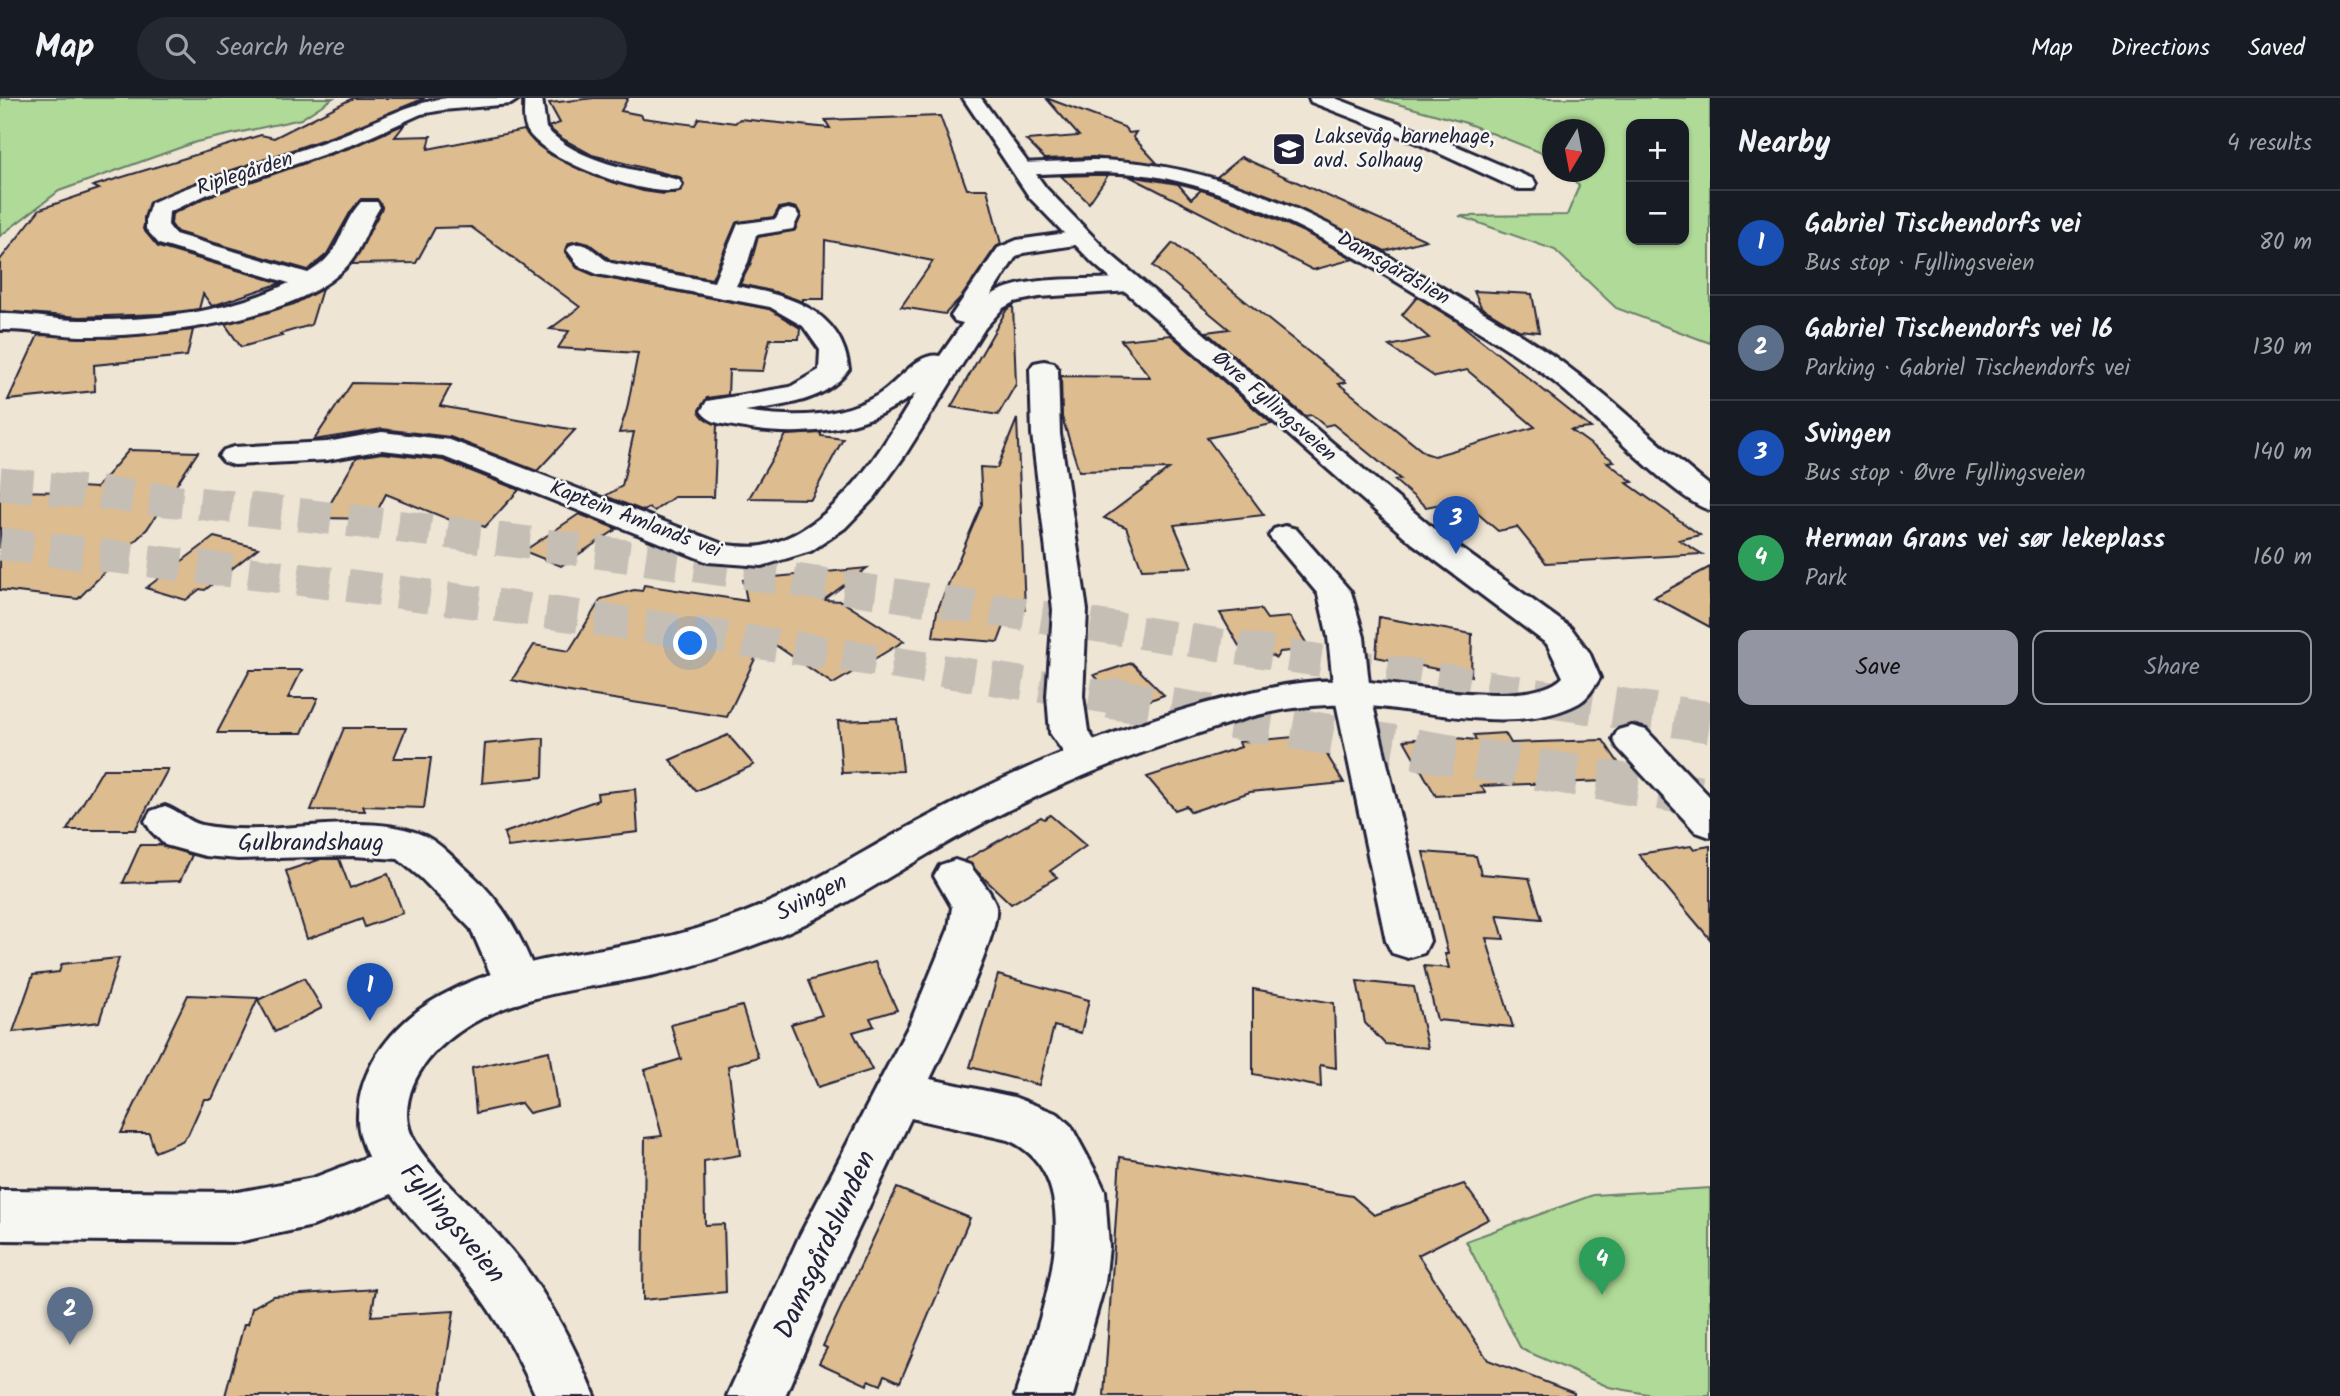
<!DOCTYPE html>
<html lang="en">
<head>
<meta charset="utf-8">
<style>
	:root { --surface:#171b24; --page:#242831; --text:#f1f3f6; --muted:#9ea1a6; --line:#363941; --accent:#9495a2 }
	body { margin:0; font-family:Kalam,sans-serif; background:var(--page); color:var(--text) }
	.controls { position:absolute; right:21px; top:21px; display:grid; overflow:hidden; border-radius:14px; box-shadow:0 2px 5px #0004 }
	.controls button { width:63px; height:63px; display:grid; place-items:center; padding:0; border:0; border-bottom:2px solid var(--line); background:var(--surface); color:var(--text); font:35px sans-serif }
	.compass { position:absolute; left:1542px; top:21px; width:63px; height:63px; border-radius:50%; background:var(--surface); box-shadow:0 2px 5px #0004; rotate:190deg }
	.you { position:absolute; left:691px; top:546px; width:24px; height:24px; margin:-18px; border:5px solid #fff; border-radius:50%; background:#1a73e8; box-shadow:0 0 0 10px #1a73e833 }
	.badge { display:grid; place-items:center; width:46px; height:46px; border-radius:50%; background:var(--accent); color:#fff; font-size:23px; font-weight:700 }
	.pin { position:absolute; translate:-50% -58px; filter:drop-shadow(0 2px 4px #0008) }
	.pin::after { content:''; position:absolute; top:37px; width:24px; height:21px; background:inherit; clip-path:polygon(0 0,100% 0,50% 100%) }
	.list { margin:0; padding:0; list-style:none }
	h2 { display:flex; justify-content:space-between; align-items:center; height:91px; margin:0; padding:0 28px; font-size:30px }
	h2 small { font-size:23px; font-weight:400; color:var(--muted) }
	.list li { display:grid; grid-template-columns:46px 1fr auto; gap:21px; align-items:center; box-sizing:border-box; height:105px; padding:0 28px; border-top:2px solid var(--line) }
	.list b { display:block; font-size:26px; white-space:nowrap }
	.list p { margin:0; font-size:23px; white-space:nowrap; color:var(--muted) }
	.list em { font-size:23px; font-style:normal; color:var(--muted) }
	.actions { display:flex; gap:14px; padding:21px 28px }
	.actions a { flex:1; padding:16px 0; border:2px solid var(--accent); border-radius:14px; text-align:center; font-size:24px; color:var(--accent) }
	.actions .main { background:var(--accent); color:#111 }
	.icon { flex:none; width:38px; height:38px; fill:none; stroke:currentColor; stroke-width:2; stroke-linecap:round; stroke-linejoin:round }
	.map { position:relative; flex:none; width:1710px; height:1298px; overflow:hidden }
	header { display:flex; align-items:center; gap:42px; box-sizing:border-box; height:98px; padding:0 35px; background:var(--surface); border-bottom:2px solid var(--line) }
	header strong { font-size:33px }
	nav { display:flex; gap:38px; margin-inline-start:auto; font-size:24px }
	.search { width:490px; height:63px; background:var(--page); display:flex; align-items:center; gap:18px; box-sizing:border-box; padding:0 24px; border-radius:38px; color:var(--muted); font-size:26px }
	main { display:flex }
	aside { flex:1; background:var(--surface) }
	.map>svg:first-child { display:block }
</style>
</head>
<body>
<header>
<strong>Map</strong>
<div class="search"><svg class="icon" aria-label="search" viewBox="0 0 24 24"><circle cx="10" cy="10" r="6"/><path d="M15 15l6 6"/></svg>Search here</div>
<nav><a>Map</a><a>Directions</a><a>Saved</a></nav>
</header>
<main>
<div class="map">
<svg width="1710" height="1298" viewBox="0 0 1710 1298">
	<rect width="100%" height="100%" fill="#eee5d4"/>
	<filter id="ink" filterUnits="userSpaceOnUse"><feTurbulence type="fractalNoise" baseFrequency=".0143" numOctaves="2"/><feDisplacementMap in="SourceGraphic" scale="14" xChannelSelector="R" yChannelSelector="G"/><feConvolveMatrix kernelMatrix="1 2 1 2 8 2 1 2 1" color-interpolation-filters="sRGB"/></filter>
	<g filter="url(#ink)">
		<!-- green -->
		<g fill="#afda97" stroke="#687e69" stroke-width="2" fill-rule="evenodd">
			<polygon points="0,0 333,0 301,21 196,44 59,93 0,138"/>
			<path d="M1376 0H1710V245L1616 210 1555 152 1459 118 1567 117 1579 88 1567 74H1594V32H1552V59L1466 25ZM1684 26V142H1631V26Z"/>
			<polygon points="1710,1090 1710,1298 1658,1298 1609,1289 1521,1251 1466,1143 1593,1097"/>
		</g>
		<!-- building -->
		<g fill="#ddbc8f" stroke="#22223b" stroke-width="2">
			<polygon points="353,0 425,0 339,36 197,84 149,104 143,131 158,149 281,185 212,208 203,196 199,211 160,216 80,219 0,213 0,162 40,111 99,91 93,88 261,37 274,40"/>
			<polygon points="594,0 628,0 621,13 641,17 643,20 695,27 699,20 735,25 740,21 830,30 825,22 940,18 967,91 987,91 1001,146 996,149 962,198 945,216 901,209 933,163 825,142 824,201 803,201 803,204 775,194 740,186 751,165 758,139 795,132 801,117 797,110 789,108 779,110 774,119 736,125 712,181 612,163 589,146 578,143 569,145 565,154 577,170 596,178 769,211 800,230 799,241 770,241 763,273 729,272 728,297 707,300 699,312 703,319 717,327 714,399 674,399 654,413 649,410 644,413 605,398 622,388 634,334 619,335 627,311 638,255 558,250 569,233 550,231 580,209 471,129 435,130 416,165 352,166 382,110 377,101 361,101 351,113 327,156 308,172 177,134 171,126 172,116 209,98 355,48 405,26 395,39 431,38 428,51 524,32 535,45 551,57 596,79 643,93 664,96 681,93 684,86 680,79 592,57 561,40 548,29 560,25 549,5"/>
			<polygon points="1046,0 1124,29 1129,35 1136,34 1133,39 1158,66 1093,59 1045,61 1026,42 1079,38"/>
			<polygon points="1241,59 1426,142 1385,153 1284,103 1217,79"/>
			<polygon points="1108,77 1089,105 1061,78 1093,77"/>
			<polygon points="1129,78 1178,86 1191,101 1201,92 1237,104 1306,135 1354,161 1313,172"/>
			<polygon points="1173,145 1346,284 1339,286 1425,355 1434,358 1535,329 1467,272 1435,279 1389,248 1429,240 1402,217 1417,199 1458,224 1591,330 1571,332 1614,363 1607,364 1633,384 1627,385 1700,437 1679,442 1702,456 1546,465 1517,429 1498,433 1462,402 1426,409 1394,382 1400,381 1333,326 1325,328 1312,317 1305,318 1206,234 1229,231 1153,168"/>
			<polygon points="322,191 311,227 280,236 282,238 241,249 225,226 294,206"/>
			<polygon points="1474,193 1532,196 1539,234 1519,232 1481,209"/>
			<polygon points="1013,208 1016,286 998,317 951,309 1007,211"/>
			<polygon points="193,232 187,258 94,267 95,293 8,302 38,237 110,240"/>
			<polygon points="1171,237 1272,326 1207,340 1264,417 1174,427 1192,469 1142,471 1126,429 1104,420 1169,371 1079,373 1062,319 1061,278 1150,279 1121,242"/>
			<polygon points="352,285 451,287 440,308 575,332 537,373 450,339 382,331 314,342"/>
			<polygon points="1017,321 1025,511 1014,502 998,544 933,539 937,513 982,406 980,369 997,370"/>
			<polygon points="821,335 821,338 843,341 811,401 749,400 786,337"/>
			<polygon points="129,352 198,354 147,431 78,501 0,492 0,393 75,394 79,389 96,390"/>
			<polygon points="382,355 443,362 519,392 485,429 477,426 470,430 386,396 373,421 322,420 357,359"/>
			<polygon points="579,416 617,431 561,468 524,453"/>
			<polygon points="214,439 258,450 205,492 200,491 186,502 146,490"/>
			<polygon points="1710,469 1710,529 1654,499"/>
			<polygon points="867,470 824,502 841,503 904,543 833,586 765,540 727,619 557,592 512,582 534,547 569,553 601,501 634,492 642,493 644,487 747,503 743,482"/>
			<polygon points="1260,511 1267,521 1290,519 1310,551 1280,554 1276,560 1267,555 1258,556 1252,546 1239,548 1220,515"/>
			<polygon points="1379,519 1472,536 1471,578 1376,559"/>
			<polygon points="1132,565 1164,597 1125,611 1094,577"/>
			<polygon points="250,572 302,572 288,600 318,600 302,635 217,635"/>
			<polygon points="897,621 903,673 842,675 838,623"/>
			<polygon points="344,630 406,630 394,660 431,660 424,710 363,708 365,713 311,712"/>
			<polygon points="1505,635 1511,645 1603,642 1630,682 1481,688 1486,695 1436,698 1404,642 1446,639 1476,642 1474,637"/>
			<polygon points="728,637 754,667 696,693 670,662"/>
			<polygon points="1315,637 1344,685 1250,694 1191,714 1186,708 1175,712 1147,679 1241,649 1239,644"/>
			<polygon points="544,640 543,679 482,685 485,646"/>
			<polygon points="103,671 168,671 135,732 67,732"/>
			<polygon points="635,691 638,734 508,749 504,735 598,702 597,695"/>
			<polygon points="1050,717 1086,748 1050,773 1057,779 1011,806 965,762 1041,719 1044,721"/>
			<polygon points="140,747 161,747 192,757 180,783 123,785"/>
			<polygon points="1691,748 1693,751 1710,748 1710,841 1638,756"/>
			<polygon points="1423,754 1476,758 1481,776 1529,780 1542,821 1497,817 1504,841 1486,840 1513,929 1437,922 1424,868 1449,870 1445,856 1448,856"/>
			<polygon points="321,761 339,761 350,790 388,776 403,815 365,829 362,821 307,841 286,773"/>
			<polygon points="119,860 99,924 13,934 33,877 59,874 62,866"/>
			<polygon points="875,864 897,912 870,920 874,928 853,934 872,972 818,989 791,926 822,917 808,883"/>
			<polygon points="998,877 1089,902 1081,935 1054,928 1039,987 970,969"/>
			<polygon points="304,880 322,910 275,934 258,902"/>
			<polygon points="1357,883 1414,889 1428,950 1385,946 1365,925"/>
			<polygon points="1253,891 1334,905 1336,970 1320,967 1321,989 1253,976"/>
			<polygon points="188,897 258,900 212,1001 204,1001 188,1037 182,1043 155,1054 149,1035 121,1035"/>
			<polygon points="742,908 758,959 728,968 740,1057 704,1063 705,1127 724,1126 726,1194 643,1202 645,1040 662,1038 645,972 681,961 671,927"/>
			<polygon points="549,953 557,1008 529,1015 521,1005 476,1015 472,970"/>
			<polygon points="1120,1059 1352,1098 1374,1117 1464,1086 1489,1121 1418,1157 1488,1262 1574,1295 1574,1298 1104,1298"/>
			<polygon points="897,1090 970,1120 900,1284 885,1277 881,1287 869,1282 867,1287 819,1265 827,1250 823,1248"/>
			<polygon points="376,1191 371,1218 454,1213 441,1298 225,1298 244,1226 248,1226 252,1210 273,1198"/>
		</g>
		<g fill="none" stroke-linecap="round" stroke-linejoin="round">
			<!-- highway-tunnel-far1 -->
			<g stroke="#c5beb5" stroke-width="33" stroke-dasharray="33 17" stroke-linecap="butt">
				<path d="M0 386C524 432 1044 520 1564 601"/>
				<path d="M0 446C375 487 747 540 1119 601"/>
			</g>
			<!-- highway-tunnel -->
			<g stroke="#c5beb5" stroke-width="41" stroke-dasharray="41 21" stroke-linecap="butt">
				<polyline points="1109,600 1710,700"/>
				<polyline points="1552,600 1710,624"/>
			</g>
			<!-- minor casing -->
			<g stroke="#22223b" stroke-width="6">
				<g id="minor">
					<path d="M447 0H520L511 6 443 12 421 16 354 46 208 96 169 114 168 127 175 136 308 175C346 152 336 132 361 104H377L380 109C367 128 363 152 346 169 294 224 153 239 80 238 53 237 27 231 0 232V216C27 215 53 222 80 222 150 223 226 216 289 185L159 146 146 131V120L151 105C212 77 277 62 340 38 376 24 408 5 447 0Z"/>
					<path d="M524 0H542L546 30C579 66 634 71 679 82L682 87 679 92C646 100 543 62 527 32 522 22 525 10 524 0Z"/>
					<polygon points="1309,0 1335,0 1431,37 1533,81 1536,86 1533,91 1517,91 1417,45 1311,4"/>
					<path d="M1093 62C1227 63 1344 131 1456 198 1497 222 1538 245 1576 275 1623 310 1664 352 1710 388V412C1679 405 1594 317 1564 292 1526 260 1482 235 1440 210 1353 157 1265 101 1164 80 1117 71 1068 75 1021 77L1014 75 1011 71 1014 67 1021 65Z"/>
					<path d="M788 111 796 113 799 118 793 131 756 137 748 164 736 188C787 197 841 210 849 271 825 305 782 307 745 313 789 320 839 321 878 297 899 284 918 253 940 258L963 225 955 223 951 218 998 150 1017 142 1080 133 1088 135 1092 140 1088 145 1023 155 1015 160 991 197C1031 175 1086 184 1130 179L1139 181 1142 186 1139 191 1130 193 1039 199 1014 204 1003 210 985 230 905 357 874 400 845 430 811 453 762 468 708 464 444 359 382 352 327 362 234 367 224 364 219 358 224 352 234 349 327 344 382 334 450 342 725 447C737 448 751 450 762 448 835 432 880 353 916 295 865 333 802 341 739 329 724 326 710 326 701 313L707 303 790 289 819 272 820 252 803 228 770 209 597 176 579 168 567 152 571 147C590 142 596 158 611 165L714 184 738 126 776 121 780 113Z"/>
					<polygon points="1044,263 1054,265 1058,271 1060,336 1087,512 1083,598 1088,633 1106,659 1101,668 1087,672 1073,668 1050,635 1047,598 1053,512 1032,336 1030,271 1034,265"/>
					<polygon points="1285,428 1296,431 1351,494 1364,539 1370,595 1430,843 1424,855 1408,860 1392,855 1386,843 1334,595 1328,539 1318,496 1269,438 1274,431"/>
					<polygon points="1632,628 1646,632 1710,699 1710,739 1696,734 1618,650 1613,641 1618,632"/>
					<path d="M165 708C180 713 188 724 202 727 270 742 363 710 425 738 441 746 453 760 467 772 505 806 522 839 540 887L533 900 517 906 501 900 471 831 421 780 398 761 353 758 238 761 205 758 165 747 151 733 145 723 151 713Z"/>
					<path d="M955 762 970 767C977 778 993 795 996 809 1000 836 944 952 930 981L1014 999 1058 1016 1071 1028 1097 1076 1105 1093 1109 1149 1105 1185 1073 1298H1015C1036 1232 1099 1081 1008 1042L911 1020 839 1172 785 1298H727L799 1139 910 925 949 830 952 809 934 778 940 767Z"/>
					<polygon points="401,1046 419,1053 427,1069 419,1085 313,1128 238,1144 0,1142 0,1092 238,1094 313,1080"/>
				</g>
			</g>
			<!-- major casing -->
			<g stroke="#22223b" stroke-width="6">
				<path id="major" d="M963 0H981L1046 90 1109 155 1434 431 1571 530 1589 554 1600 580C1594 589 1588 600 1579 605 1517 639 1422 610 1355 607 1327 606 1299 608 1272 614 1244 619 1218 629 1191 638 1109 664 1029 699 954 741 893 775 835 816 770 841 731 856 691 870 650 878 591 890 526 894 473 925 439 945 408 975 407 1016 407 1042 428 1062 443 1080 466 1105 491 1127 512 1153 548 1196 574 1247 595 1298H536C520 1262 501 1228 478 1196 444 1149 355 1077 358 1017 359 966 398 921 441 898 505 862 581 856 652 842 682 836 711 827 741 816 809 790 870 748 935 715 1036 661 1153 615 1265 591 1295 584 1327 581 1358 583 1404 586 1530 613 1563 579L1547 546 1412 445 1093 165 1030 100Z"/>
			</g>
			<!-- minor -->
			<use href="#minor" fill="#f6f6f2" fill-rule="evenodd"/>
			<!-- major -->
			<use href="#major" fill="#f6f6f2" fill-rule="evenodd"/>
		</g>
	</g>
	<!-- icons -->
	<defs>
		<g id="school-square" transform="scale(1.75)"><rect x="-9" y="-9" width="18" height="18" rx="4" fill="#22223b" stroke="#f6f6f2"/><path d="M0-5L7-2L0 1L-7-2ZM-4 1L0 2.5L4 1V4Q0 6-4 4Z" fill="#fff"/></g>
	</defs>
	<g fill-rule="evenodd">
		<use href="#school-square" x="1289" y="51"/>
	</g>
	<g text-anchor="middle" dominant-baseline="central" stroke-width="5" stroke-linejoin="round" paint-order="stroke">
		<!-- far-poi labels -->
		<g font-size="21" fill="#22223b" stroke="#f6f6f2" text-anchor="start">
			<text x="1314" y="39">Laksevåg barnehage,<tspan x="1314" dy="24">avd. Solhaug</tspan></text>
		</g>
		<!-- far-street labels -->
		<g font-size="21" fill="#22223b" stroke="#f6f6f2">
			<text transform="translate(245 76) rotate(-18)">Riplegården</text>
			<text transform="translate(1393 171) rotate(30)">Damsgårdslien</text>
			<text transform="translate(1274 309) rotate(41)">Øvre Fyllingsveien</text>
			<text transform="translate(635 422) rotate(21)">Kaptein Amlands vei</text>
		</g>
		<!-- street labels -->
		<g font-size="24" fill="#22223b" stroke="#f6f6f2">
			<text x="311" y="745">Gulbrandshaug</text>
			<text transform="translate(812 800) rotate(-27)">Svingen</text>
		</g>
		<!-- near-street labels -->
		<g font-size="28" fill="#22223b" stroke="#f6f6f2">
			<text transform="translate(452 1126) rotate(50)">Fyllingsveien</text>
			<text transform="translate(826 1147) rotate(-65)">Damsgårdslunden</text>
		</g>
	</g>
</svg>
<div class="controls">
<button>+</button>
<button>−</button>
</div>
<svg class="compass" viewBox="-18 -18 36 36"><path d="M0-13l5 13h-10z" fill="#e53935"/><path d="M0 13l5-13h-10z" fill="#9ea1a6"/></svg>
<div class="you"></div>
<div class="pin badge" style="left:370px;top:923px;background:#1a4fb4">1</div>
<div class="pin badge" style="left:70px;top:1247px;background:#5c6f8a">2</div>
<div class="pin badge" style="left:1456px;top:456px;background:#1a4fb4">3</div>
<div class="pin badge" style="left:1602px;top:1197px;background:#2e9e5b">4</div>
</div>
<aside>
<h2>Nearby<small>4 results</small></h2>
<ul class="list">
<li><span class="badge" style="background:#1a4fb4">1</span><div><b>Gabriel Tischendorfs vei</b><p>Bus stop · Fyllingsveien</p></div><em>80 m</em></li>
<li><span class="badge" style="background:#5c6f8a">2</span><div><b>Gabriel Tischendorfs vei 16</b><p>Parking · Gabriel Tischendorfs vei</p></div><em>130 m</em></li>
<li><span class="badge" style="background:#1a4fb4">3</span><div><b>Svingen</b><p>Bus stop · Øvre Fyllingsveien</p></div><em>140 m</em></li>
<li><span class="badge" style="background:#2e9e5b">4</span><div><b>Herman Grans vei sør lekeplass</b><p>Park</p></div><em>160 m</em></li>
</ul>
<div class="actions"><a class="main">Save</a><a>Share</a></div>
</aside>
</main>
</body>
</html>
